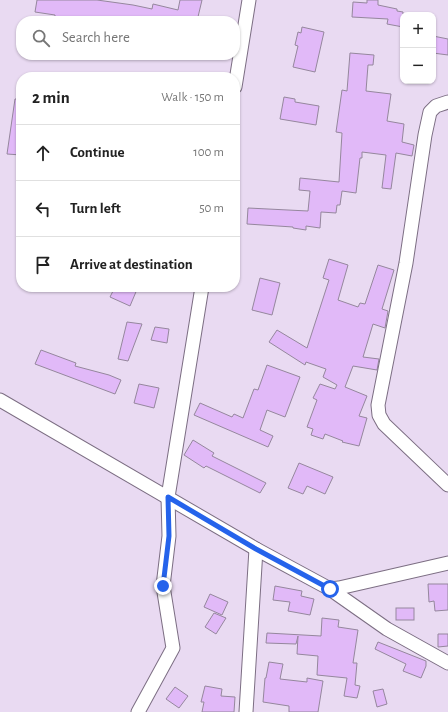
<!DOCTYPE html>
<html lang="en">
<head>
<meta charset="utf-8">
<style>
	:root { --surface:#fff; --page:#f2f2f2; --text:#222; --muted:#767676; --line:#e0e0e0 }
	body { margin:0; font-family:"Alegreya Sans",sans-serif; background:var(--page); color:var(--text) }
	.controls { position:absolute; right:12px; top:12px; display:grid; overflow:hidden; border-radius:8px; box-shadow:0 1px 3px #0004 }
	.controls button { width:36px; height:36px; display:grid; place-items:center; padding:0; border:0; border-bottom:1px solid var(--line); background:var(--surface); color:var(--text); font:20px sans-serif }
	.stop { position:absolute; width:12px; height:12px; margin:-9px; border:3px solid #2563eb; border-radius:50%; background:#fff }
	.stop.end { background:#2563eb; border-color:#fff; box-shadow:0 1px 4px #0008 }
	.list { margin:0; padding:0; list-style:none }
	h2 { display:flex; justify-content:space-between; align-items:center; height:52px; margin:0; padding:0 16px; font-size:17px }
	h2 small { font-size:13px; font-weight:400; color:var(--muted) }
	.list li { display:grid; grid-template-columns:26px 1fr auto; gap:12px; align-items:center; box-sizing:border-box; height:56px; padding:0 16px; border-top:1px solid var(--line) }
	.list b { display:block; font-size:15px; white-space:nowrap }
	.list em { font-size:13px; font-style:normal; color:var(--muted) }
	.icon { flex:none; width:22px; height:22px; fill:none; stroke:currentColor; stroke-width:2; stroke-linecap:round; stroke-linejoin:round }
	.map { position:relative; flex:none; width:448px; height:712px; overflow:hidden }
	.search { position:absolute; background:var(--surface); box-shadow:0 1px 3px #0004; left:16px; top:16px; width:224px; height:44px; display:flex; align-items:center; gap:10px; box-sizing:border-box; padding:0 14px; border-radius:16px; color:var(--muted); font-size:15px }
	.panel { position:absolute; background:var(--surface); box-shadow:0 1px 3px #0004; left:16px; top:72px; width:224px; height:220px; border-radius:16px }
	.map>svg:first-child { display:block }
</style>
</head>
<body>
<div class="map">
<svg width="448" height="712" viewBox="0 0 448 712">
	<rect width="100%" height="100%" fill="#e9daf2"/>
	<!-- building -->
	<g fill="#e1b9f8" stroke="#95879d">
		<polygon points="37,0 97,0 133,5 152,9 153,4 178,10 180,0 202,0 197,21 99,21 67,17 66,18 55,17 55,15 35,12"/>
		<polygon points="367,0 378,0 378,5 397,9 397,11 403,12 403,27 387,24 388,19 352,17 353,2 367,3"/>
		<polygon points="302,27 324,32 315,72 293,67 298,46 295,45 298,32 301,33"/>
		<polygon points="433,36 448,39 448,55 433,53"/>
		<polygon points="350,53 374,55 373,65 368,65 366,91 391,94 387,121 404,124 402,142 414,145 412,156 396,153 391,189 382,188 386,155 362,152 362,158 360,158 356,193 342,191 340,205 337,205 336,213 321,212 320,228 306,226 306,230 293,228 293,227 247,224 248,208 308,211 310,191 299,190 300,178 339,182 342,133 336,132 342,90 347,91"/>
		<polygon points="284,97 295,99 295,102 319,106 316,125 280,119"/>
		<polygon points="15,99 21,99 21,155 7,154"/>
		<polygon points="329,259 348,265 338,300 358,307 360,303 365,304 378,265 394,270 382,309 388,311 385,328 373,324 363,357 379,359 377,370 353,366 345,387 367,396 359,416 367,418 359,446 342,442 343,441 325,434 323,439 311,435 313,429 307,427 317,400 313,398 320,384 335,389 337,385 323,377 326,369 306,362 305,365 269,342 277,330 307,348 329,280 323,278"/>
		<polygon points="260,278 280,283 272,315 252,310"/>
		<polygon points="115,287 138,287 130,306 110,297"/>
		<polygon points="127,322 142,324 128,361 118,359"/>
		<polygon points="155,327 169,329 167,343 151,340"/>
		<polygon points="41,350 76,363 75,366 109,375 121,380 115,394 35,364"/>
		<polygon points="267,365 300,377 285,417 267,410 260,430 273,436 268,447 194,415 200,403 232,417 234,414 243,418 254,389 258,390"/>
		<polygon points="139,384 159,388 154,408 134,403"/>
		<polygon points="193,440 214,453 212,456 266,483 260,493 206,466 204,468 184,455"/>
		<polygon points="299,463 333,477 325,494 307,486 303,494 288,488"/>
		<polygon points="428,584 448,584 448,610 435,611 434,601 429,602"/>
		<polygon points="275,586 302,591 301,596 314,599 310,615 288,611 290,602 273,600"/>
		<polygon points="210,594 228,602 222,615 204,607"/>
		<rect x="396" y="608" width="18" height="12"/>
		<polygon points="214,613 226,618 216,634 205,627"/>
		<polygon points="322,618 339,620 338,627 358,630 353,663 357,663 355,685 360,686 357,698 344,696 347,678 317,675 318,656 297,654 298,636 296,644 266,643 267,633 321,636"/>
		<polygon points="438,634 448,634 448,646 438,647"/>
		<polygon points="378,642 426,661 426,666 421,678 403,671 406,664 375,649"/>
		<polygon points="269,662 283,664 280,679 307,682 307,678 323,681 318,712 289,712 289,706 263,702 265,678 266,678"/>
		<polygon points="205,686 222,689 221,696 235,697 234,712 202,712 204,702 201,702"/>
		<polygon points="175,687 188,696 179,708 166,699"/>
		<polygon points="383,689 387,704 377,707 373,691"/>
	</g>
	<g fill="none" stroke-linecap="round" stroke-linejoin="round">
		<!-- street casing -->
		<g stroke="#7c6e83" stroke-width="15">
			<g id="street">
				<polyline points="235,87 249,0"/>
				<polyline points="448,102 436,106 430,112 425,135 406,263 378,405 379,415 384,424 448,485"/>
				<polyline points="0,400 256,549 330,589 339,588 448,563"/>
				<polyline points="330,589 387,629 448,663"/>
				<polyline points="138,712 173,648 163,586 169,536 168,497 202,287"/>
				<polyline points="246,712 256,549"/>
			</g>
		</g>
		<!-- street -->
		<use href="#street" stroke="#fff" stroke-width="13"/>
	</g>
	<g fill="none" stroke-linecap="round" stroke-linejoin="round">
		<!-- route -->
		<polyline stroke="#2563eb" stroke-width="5" points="163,586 169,536 168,497 256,549 330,589"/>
	</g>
</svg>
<div class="controls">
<button>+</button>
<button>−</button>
</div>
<div class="stop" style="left:330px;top:589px"></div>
<div class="stop end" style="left:163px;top:586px"></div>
<div class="search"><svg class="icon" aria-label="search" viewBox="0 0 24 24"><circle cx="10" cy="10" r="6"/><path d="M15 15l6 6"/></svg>Search here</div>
<section class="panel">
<h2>2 min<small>Walk · 150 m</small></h2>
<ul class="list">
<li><svg class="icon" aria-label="ahead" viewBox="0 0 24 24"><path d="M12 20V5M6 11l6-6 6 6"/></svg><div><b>Continue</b></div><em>100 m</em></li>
<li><svg class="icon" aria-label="left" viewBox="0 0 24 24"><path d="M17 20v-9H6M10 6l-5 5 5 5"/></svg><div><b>Turn left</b></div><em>50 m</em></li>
<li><svg class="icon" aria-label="arrive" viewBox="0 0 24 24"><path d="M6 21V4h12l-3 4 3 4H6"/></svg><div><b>Arrive at destination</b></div></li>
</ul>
</section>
</div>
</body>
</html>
